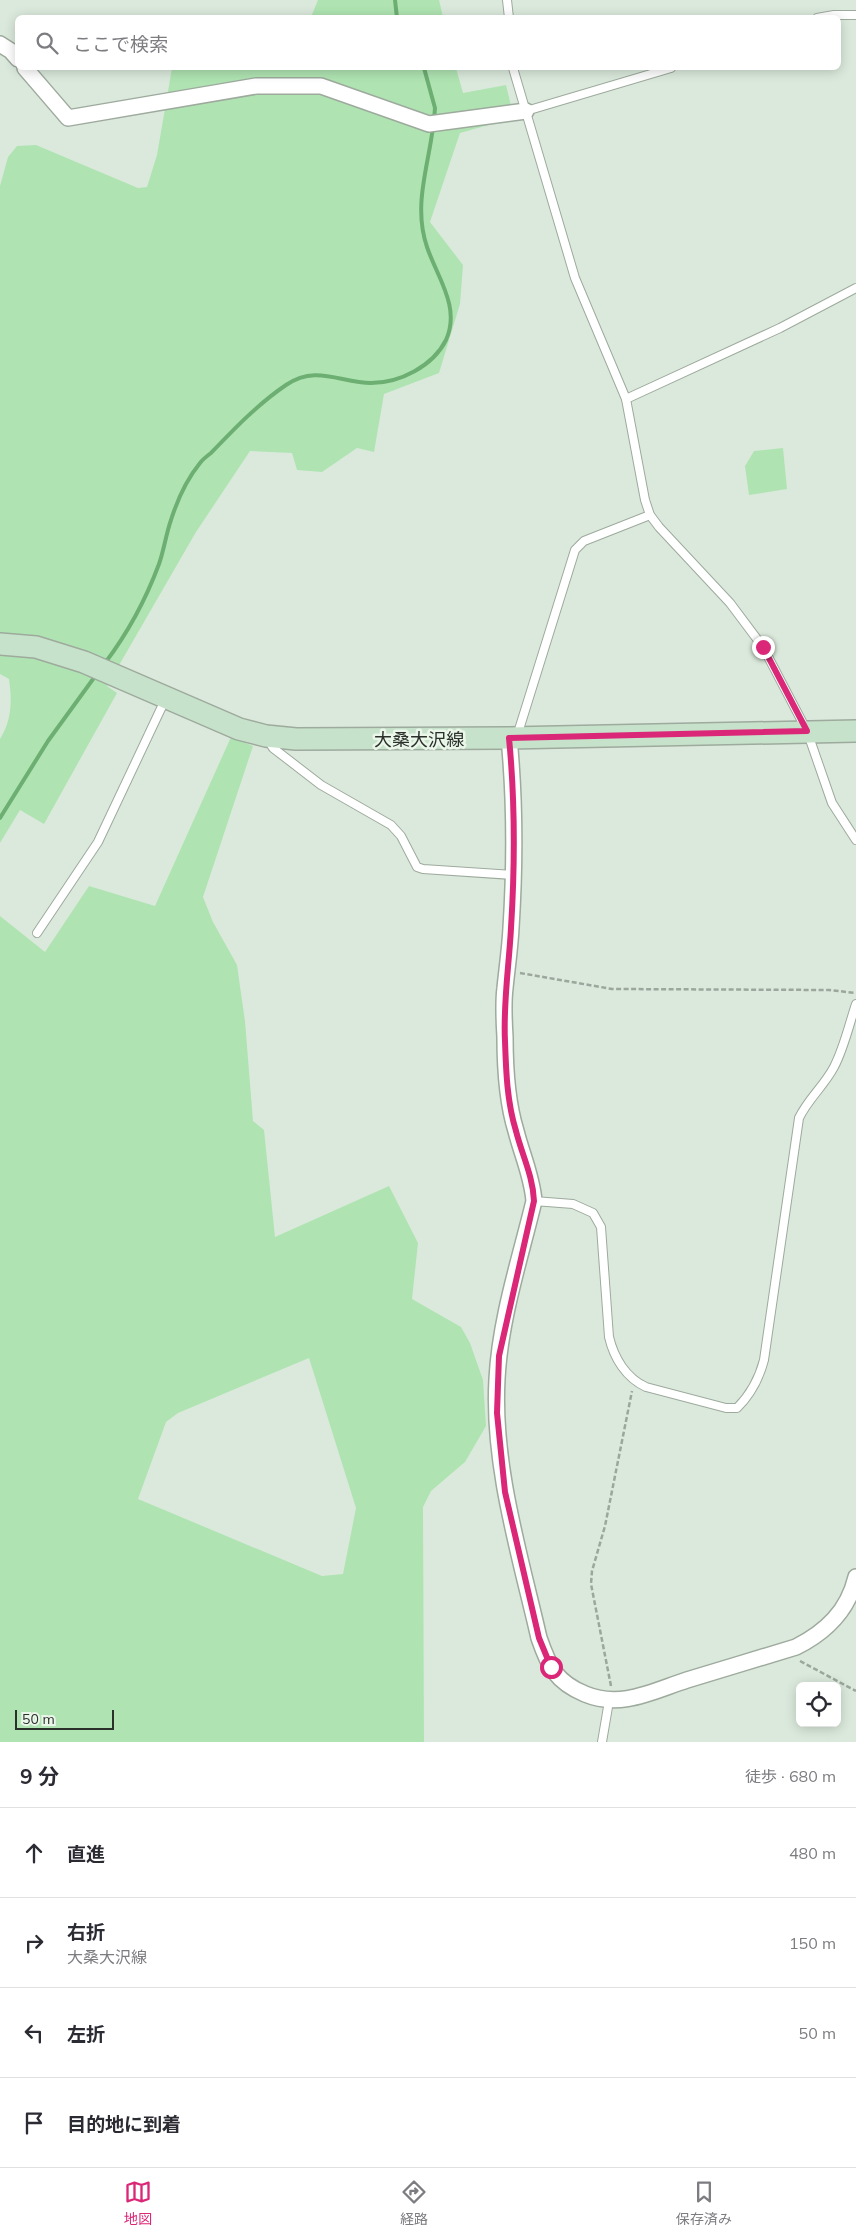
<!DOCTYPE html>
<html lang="ja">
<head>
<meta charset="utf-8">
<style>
	:root { --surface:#fff; --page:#f2f2f3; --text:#2b2b33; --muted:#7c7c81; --line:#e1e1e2; --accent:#db2777 }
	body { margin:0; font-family:Mulish,"Noto Sans JP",sans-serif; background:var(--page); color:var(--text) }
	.controls { position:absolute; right:15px; bottom:15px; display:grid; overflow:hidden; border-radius:8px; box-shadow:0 2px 12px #0003 }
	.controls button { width:45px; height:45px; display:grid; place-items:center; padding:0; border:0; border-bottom:1px solid var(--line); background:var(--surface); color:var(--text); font:25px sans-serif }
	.scale { position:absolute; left:15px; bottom:12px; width:99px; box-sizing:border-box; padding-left:5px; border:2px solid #2b302b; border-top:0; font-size:14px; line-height:18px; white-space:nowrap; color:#2b302b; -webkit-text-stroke:4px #e9f6e9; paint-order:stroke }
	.stop { position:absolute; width:15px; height:15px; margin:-11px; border:4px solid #db2777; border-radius:50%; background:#fff }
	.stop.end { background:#db2777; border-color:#fff; box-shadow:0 1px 5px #0008 }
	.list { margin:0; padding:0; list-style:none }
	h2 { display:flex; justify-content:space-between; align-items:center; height:65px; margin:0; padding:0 20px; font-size:21px }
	h2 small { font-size:16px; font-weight:400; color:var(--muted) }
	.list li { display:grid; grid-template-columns:32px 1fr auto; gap:15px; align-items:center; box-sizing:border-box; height:90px; padding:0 20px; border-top:1px solid var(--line) }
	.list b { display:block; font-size:19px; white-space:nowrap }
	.list p { margin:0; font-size:16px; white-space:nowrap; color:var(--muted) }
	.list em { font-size:16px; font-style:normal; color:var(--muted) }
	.icon { flex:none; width:28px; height:28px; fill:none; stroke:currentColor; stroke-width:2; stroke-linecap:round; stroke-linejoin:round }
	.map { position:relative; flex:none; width:856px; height:1742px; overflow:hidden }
	.search { position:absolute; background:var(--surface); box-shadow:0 2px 12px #0003; left:15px; right:15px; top:15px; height:55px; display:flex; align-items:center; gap:12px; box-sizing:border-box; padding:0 18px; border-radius:8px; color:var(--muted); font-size:19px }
	.sheet { height:425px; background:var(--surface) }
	nav { display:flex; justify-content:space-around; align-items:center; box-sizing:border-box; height:70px; border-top:1px solid var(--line); background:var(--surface); font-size:14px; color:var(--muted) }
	nav a { display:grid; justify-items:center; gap:2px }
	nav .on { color:var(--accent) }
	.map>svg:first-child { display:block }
</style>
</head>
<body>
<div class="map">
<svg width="856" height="1742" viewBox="0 0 856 1742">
	<rect width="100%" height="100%" fill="#dbe9dc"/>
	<!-- green -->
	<g fill="#afe4b2" fill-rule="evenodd">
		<polygon points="318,0 439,0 443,17 311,17"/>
		<path d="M172 68H456L463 93 506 85 514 118 460 133 430 222 463 265 460 304 439 373 384 394 374 452 357 448 322 472 297 470 292 453 250 451 196 532 107 686 117 693 44 824 20 810 0 843V739C12 720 12 700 9 679L0 674V186L8 157 17 146 36 145 138 188 147 187 157 155Z"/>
		<polygon points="783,448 787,489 749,495 745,466 754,451"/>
		<path d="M231 737 253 746 203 897 213 922 237 965 245 1021 253 1121 264 1130 275 1237 389 1186 418 1243 412 1299 461 1327 470 1343 483 1380 486 1426 465 1462 431 1491 423 1507 424 1742H0V916L45 952 89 886 155 906ZM309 1358 356 1508 343 1574 322 1576 138 1499 166 1422 178 1413Z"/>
	</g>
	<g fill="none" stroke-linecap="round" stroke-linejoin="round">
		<!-- stream -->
		<g stroke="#6daf72" stroke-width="4">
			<polyline points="395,0 397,18"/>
			<polyline points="424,68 435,108 434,120"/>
			<path d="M105 663C127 634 146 599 159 564 164 550 166 534 171 520 177 501 187 479 200 463 203 459 207 456 211 453 235 428 258 404 286 385 316 364 341 383 371 383 400 383 433 366 446 340 461 307 437 277 427 247 413 206 428 168 433 127"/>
			<polyline points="0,818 48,741 96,675"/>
		</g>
		<!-- lane casing -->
		<g stroke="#9daa9d" stroke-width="10">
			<g id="lane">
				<polyline points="507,0 509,18"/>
				<polyline points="817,18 834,15 856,15"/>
				<polyline points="513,68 575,278 626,399 645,500 650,515 659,527 730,603 763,647 807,731 832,803 856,840"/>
				<polyline points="526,111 671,68"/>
				<polyline points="626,399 780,328 856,288"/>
				<polyline points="517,736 575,550 584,541 650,515"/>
				<polyline points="268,740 273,748 321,785 391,825 401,836 417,867 423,869 512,875"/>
				<polyline points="37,933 98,842 165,700"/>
				<path d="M534 1201 573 1204 593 1213 601 1227 609 1337C614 1358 626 1378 646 1387L726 1408H737C751 1394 759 1379 764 1360L799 1118C808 1099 824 1086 834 1067 844 1048 849 1025 856 1004"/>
				<polyline points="602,1742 609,1701"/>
			</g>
		</g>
		<!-- street casing -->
		<g stroke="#9daa9d" stroke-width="18">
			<g id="street">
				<polyline points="0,44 11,51 18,59"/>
				<polyline points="25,68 68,118 256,86 321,86 429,124 526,111"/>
				<path d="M509 738C515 800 515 865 511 928 510 948 507 968 505 988 503 1004 504 1021 505 1037 505 1068 507 1102 516 1131 522 1155 532 1176 534 1201 520 1259 500 1319 497 1379 492 1465 520 1555 539 1638 549 1667 556 1682 585 1694 621 1709 653 1691 687 1680 723 1669 760 1658 796 1647 826 1632 848 1611 856 1577"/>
			</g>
		</g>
		<!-- secondary casing -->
		<g stroke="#9daa9d" stroke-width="24">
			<polyline id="secondary" points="0,644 36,647 84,662 239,729 266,736 296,739 509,738 856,731"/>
		</g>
		<!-- path -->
		<g stroke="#9ba69c" stroke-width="2.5" stroke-dasharray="5 2.5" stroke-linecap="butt">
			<polyline points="520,973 612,989 829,990 856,993"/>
			<polyline points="800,1661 856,1691"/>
			<polyline points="611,1686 591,1584 592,1571 605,1526 632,1391"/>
		</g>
		<!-- lane -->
		<use href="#lane" stroke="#fff" stroke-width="8"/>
		<!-- street -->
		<use href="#street" stroke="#fff" stroke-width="15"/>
		<!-- secondary -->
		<use href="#secondary" stroke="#c7e2ca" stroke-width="21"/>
	</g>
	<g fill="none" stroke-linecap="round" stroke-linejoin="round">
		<!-- route -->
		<path stroke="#db2777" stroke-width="6" d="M551 1667 539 1638 505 1492 497 1413 499 1356 534 1201C533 1176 522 1155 516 1131 507 1102 506 1071 505 1041 503 1003 509 966 511 928 515 865 515 800 509 738L807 731 763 647"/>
	</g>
	<g text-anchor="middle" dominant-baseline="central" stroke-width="5" stroke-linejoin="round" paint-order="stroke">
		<!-- street labels -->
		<g font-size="18" fill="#2b302b" stroke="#e9f6e9">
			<text x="419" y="739">大桑大沢線</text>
		</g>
	</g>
</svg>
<div class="controls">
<button><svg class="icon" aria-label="locate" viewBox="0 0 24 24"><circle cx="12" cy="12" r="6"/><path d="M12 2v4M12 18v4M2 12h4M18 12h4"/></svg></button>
</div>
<div class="scale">50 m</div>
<div class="stop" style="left:551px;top:1667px"></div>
<div class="stop end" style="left:763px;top:647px"></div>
<div class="search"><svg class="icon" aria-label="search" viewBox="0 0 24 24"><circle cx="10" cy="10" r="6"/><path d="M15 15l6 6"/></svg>ここで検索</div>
</div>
<section class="sheet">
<h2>9 分<small>徒歩 · 680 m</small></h2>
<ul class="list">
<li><svg class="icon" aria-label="ahead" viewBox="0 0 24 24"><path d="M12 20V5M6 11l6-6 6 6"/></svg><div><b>直進</b></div><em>480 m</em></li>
<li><svg class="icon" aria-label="right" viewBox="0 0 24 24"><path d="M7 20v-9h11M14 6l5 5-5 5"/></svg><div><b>右折</b><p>大桑大沢線</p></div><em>150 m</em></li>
<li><svg class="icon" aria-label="left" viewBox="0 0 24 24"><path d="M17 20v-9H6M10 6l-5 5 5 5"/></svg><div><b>左折</b></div><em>50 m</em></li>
<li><svg class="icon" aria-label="arrive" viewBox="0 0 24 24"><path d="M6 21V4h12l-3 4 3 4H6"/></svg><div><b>目的地に到着</b></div></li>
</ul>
</section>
<nav>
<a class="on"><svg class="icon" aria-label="map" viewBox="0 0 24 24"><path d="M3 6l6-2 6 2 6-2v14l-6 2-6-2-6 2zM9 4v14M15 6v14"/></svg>地図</a>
<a><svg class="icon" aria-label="directions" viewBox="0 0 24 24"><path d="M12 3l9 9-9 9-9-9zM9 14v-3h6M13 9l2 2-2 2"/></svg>経路</a>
<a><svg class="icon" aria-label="saved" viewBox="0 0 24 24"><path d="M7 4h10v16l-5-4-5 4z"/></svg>保存済み</a>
</nav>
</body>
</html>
